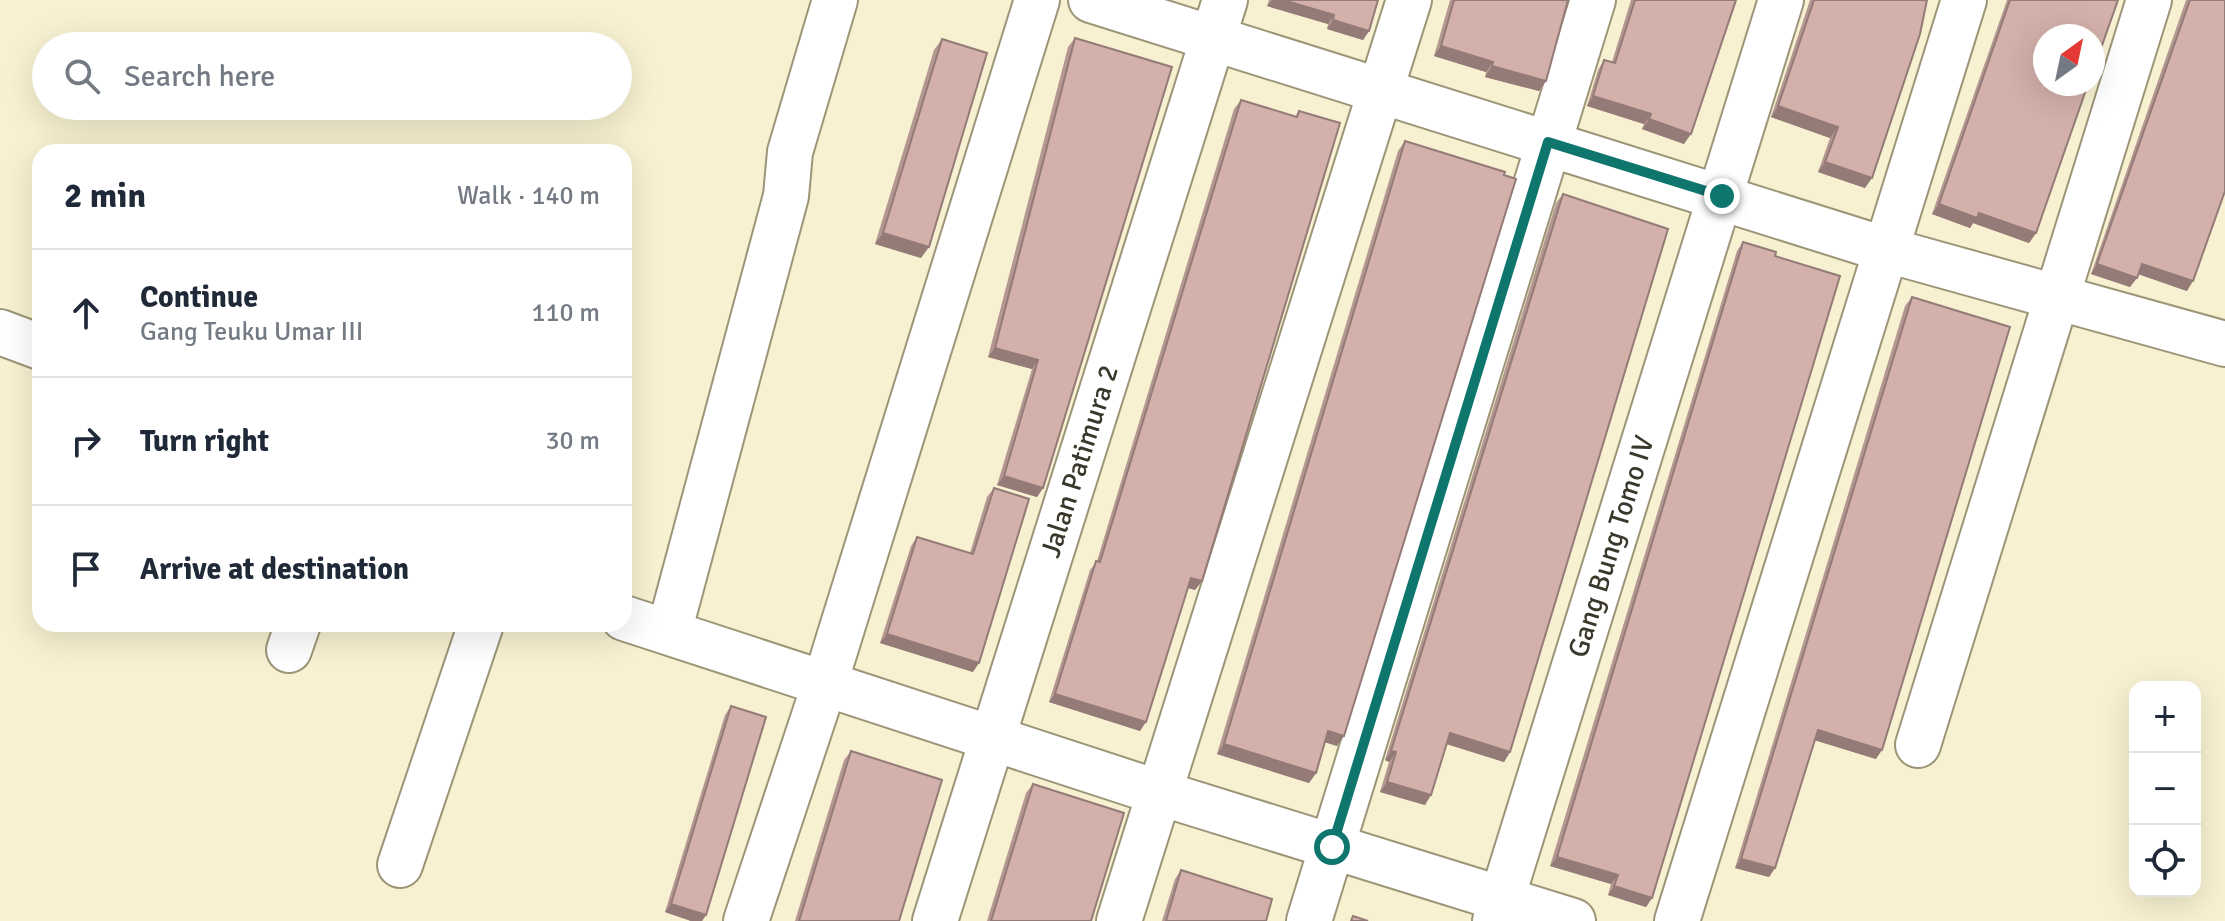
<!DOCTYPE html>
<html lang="en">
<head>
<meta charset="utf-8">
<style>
	:root { --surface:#fff; --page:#f6f6f7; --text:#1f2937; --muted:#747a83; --line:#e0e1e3 }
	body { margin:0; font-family:Signika,sans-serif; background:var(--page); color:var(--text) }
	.controls { position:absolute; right:24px; bottom:24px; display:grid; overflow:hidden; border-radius:16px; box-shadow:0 8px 32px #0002 }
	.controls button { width:72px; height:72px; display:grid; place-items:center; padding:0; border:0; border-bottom:2px solid var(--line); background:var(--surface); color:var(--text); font:40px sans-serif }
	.compass { position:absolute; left:2033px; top:24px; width:72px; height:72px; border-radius:50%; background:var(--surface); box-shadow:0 8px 32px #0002; rotate:33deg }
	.stop { position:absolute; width:24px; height:24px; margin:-18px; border:6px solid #0f766e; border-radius:50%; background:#fff }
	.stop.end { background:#0f766e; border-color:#fff; box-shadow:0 2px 8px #0008 }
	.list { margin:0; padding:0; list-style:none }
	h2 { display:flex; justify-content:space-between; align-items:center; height:104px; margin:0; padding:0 32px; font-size:34px }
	h2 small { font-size:26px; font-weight:400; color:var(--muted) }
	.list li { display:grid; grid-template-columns:52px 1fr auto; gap:24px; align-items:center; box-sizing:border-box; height:128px; padding:0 32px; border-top:2px solid var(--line) }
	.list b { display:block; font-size:30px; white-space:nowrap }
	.list p { margin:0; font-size:26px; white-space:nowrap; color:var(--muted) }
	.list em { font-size:26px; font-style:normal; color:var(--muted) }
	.icon { flex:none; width:44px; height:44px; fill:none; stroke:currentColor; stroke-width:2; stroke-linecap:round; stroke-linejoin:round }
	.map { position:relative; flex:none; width:2225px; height:921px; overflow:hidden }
	.search { position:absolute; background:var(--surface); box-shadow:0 8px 32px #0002; left:32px; top:32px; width:600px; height:88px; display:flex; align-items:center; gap:20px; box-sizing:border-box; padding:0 28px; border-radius:44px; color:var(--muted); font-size:30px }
	.panel { position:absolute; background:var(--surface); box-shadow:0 8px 32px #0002; left:32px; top:144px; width:600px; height:488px; border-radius:24px }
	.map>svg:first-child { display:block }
</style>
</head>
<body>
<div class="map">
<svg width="2225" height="921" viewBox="0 0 2225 921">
	<rect width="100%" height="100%" fill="#f7f0d1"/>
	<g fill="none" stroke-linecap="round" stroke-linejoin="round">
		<!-- minor casing -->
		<g stroke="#9c9578" stroke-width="48">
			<g id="minor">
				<polyline points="1091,0 1887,250 2225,344"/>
				<polyline points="0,332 40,347"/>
				<polyline points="624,618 1160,793 1573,921"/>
				<polyline points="669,632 786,196 790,152 835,0"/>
				<polyline points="289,650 298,624"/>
				<polyline points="1918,745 2149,0"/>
				<polyline points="400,865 481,624"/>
				<polyline points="746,921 825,683 1037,0"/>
				<path id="s1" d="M935 921 1225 0"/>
				<polyline points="1119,921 1409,0"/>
				<polyline points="1309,921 1593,0"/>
				<path id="s2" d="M1495 921 1781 0"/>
				<polyline points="1677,921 1964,0"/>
			</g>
		</g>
		<!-- minor -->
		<use href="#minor" stroke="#fff" stroke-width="44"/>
	</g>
	<!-- wall -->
	<g fill="#b59792">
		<polygon points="1269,0 1378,0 1369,31 1363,40 1327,29 1328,24 1267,6"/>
		<polygon points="1450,0 1568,0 1546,81 1539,91 1485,77 1486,72 1434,56"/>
		<polygon points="1631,0 1736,0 1684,144 1642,129 1644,124 1587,106 1598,70 1604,60 1612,62"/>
		<polygon points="1810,0 1927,0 1865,188 1818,172 1830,138 1771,117"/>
		<polygon points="2007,0 2118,0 2036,233 2029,243 1973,223 1970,228 1932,214"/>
		<polygon points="2186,0 2225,0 2187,291 2138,274 2130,287 2091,274"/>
		<polygon points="1075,38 1043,488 1037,497 997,485 1032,369 988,357 1068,47"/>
		<polygon points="942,39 921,258 875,244 934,50"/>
		<polygon points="1241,100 1295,117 1299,111 1202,581 1195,590 1188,588 1140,731 1049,702 1090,570 1097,561 1234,109"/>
		<polygon points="1405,141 1344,736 1337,746 1325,742 1316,773 1309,783 1217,754 1398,151"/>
		<polygon points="1563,194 1510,752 1504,762 1447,744 1425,805 1380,792 1389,762 1385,760 1556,203"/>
		<polygon points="1743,242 1652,898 1646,907 1608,895 1611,884 1550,866 1737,251"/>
		<polygon points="1912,297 1876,759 1814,740 1775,868 1769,877 1735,868 1905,306"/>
		<polygon points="994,488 973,672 880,643 911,546 917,537 970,553 987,497"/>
		<polygon points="731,706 706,915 702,921 691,921 665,912 725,715"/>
		<polygon points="851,751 899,921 795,921 844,760"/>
		<polygon points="1033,784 1091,921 987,921 1026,793"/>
		<polygon points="1181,870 1266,921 1162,921 1175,879"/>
	</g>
	<!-- shaded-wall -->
	<g fill="#947b77">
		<polygon points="1272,0 1283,0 1334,15 1328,24 1267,6"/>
		<polygon points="1333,20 1369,31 1363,40 1327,29"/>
		<polygon points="1441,46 1493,62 1486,72 1434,56"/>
		<polygon points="1492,66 1546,81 1539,91 1485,77"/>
		<polygon points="1593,96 1651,114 1644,124 1587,106"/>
		<polygon points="1778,106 1838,127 1830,138 1771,117"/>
		<polygon points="1649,119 1691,134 1684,144 1642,129"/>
		<polygon points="1825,162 1872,178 1865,188 1818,172"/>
		<polygon points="1939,204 1979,213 2036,233 2029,243 1973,223 1970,228 1932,214"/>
		<polygon points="883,233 929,247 921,258 875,244"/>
		<polygon points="2097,264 2137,278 2130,287 2091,274"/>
		<polygon points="2142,264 2193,281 2187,291 2135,273"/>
		<polygon points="995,348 1038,360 1032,369 988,357"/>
		<polygon points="1004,476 1043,488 1037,497 997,485"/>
		<polygon points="1191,578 1202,581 1195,590 1185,587"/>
		<polygon points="887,634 979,663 973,672 880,643"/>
		<polygon points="1055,694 1146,722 1140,731 1049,702"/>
		<polygon points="1818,730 1882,750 1876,759 1811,739"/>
		<polygon points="1328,731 1344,736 1337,746 1321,741"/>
		<polygon points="1450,733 1510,752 1504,762 1443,743"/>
		<polygon points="1224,744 1316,773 1309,783 1217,754"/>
		<polygon points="1391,751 1396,752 1389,762 1385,760"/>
		<polygon points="1387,782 1431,795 1425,805 1380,792"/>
		<polygon points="1557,857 1618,875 1611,884 1550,866"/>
		<polygon points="1741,859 1775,868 1769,877 1735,868"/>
		<polygon points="1614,886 1652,898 1646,907 1608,895"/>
		<polygon points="671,904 706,915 702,921 691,921 665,912"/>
	</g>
	<!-- building -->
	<g fill="#d3b0aa" stroke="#947b77" stroke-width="2">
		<polygon points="1283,0 1378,0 1369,31 1333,20 1334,15"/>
		<polygon points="1454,0 1568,0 1546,81 1492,66 1493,62 1441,46"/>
		<polygon points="1635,0 1736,0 1691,134 1649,119 1651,114 1593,96 1604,60 1615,63"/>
		<polygon points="1814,0 1927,0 1920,34 1872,178 1825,162 1838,127 1778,106"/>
		<polygon points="2010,0 2118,0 2093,71 2093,36 2045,36 2045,84 2088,84 2036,233 1979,213 1977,218 1939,204"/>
		<polygon points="2190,0 2225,0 2225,191 2193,281 2142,264 2137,278 2097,264"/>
		<polygon points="1075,38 1172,67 1043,488 1004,476 1038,360 995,348"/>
		<polygon points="942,39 987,53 929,247 883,233"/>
		<polygon points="1241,100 1297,117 1299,111 1340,123 1202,581 1191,578 1146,722 1055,694 1096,561 1100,562"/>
		<polygon points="1405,141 1505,172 1504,175 1516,179 1344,736 1328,731 1316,773 1224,744"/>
		<polygon points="1563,194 1668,229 1510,752 1450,733 1431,795 1387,782 1396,752 1391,751"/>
		<polygon points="1743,242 1776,252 1775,256 1840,276 1652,898 1614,886 1618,875 1557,857"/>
		<polygon points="1912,297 2010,327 1882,750 1818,730 1775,868 1741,859"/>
		<polygon points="994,488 1029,499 979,663 887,634 917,537 973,554"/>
		<polygon points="731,706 766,717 706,915 671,904"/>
		<polygon points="851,751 942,780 899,921 799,921"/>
		<polygon points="1033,784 1124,813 1091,921 991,921"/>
		<polygon points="1181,870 1272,899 1266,921 1166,921"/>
		<polygon points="1353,916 1368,921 1351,921"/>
	</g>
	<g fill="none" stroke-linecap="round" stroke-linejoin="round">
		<!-- route -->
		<polyline stroke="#0f766e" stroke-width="10" points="1332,847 1548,142 1722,196"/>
	</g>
	<g text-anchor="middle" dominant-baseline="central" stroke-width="8" stroke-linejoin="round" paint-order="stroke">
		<!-- street labels -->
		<g font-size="28" fill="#3a372b" stroke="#fefdf7">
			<text stroke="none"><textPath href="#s1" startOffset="482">Jalan Patimura 2</textPath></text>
			<text stroke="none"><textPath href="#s2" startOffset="392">Gang Bung Tomo IV</textPath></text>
		</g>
	</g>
</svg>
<div class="controls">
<button>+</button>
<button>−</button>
<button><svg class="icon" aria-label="locate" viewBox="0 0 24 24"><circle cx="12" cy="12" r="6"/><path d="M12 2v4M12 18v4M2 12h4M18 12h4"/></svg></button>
</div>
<svg class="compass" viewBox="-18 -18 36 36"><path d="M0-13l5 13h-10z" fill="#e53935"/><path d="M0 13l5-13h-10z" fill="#747a83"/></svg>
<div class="stop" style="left:1332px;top:847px"></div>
<div class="stop end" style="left:1722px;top:196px"></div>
<div class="search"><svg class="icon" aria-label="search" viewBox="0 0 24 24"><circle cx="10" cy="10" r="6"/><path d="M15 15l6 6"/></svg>Search here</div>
<section class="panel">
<h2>2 min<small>Walk · 140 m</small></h2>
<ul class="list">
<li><svg class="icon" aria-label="ahead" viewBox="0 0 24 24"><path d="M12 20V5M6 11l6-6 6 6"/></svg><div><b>Continue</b><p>Gang Teuku Umar III</p></div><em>110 m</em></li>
<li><svg class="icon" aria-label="right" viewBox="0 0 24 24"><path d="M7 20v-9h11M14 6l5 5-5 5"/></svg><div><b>Turn right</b></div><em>30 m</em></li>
<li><svg class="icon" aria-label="arrive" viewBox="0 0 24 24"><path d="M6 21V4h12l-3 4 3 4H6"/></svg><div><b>Arrive at destination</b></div></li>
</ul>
</section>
</div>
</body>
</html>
